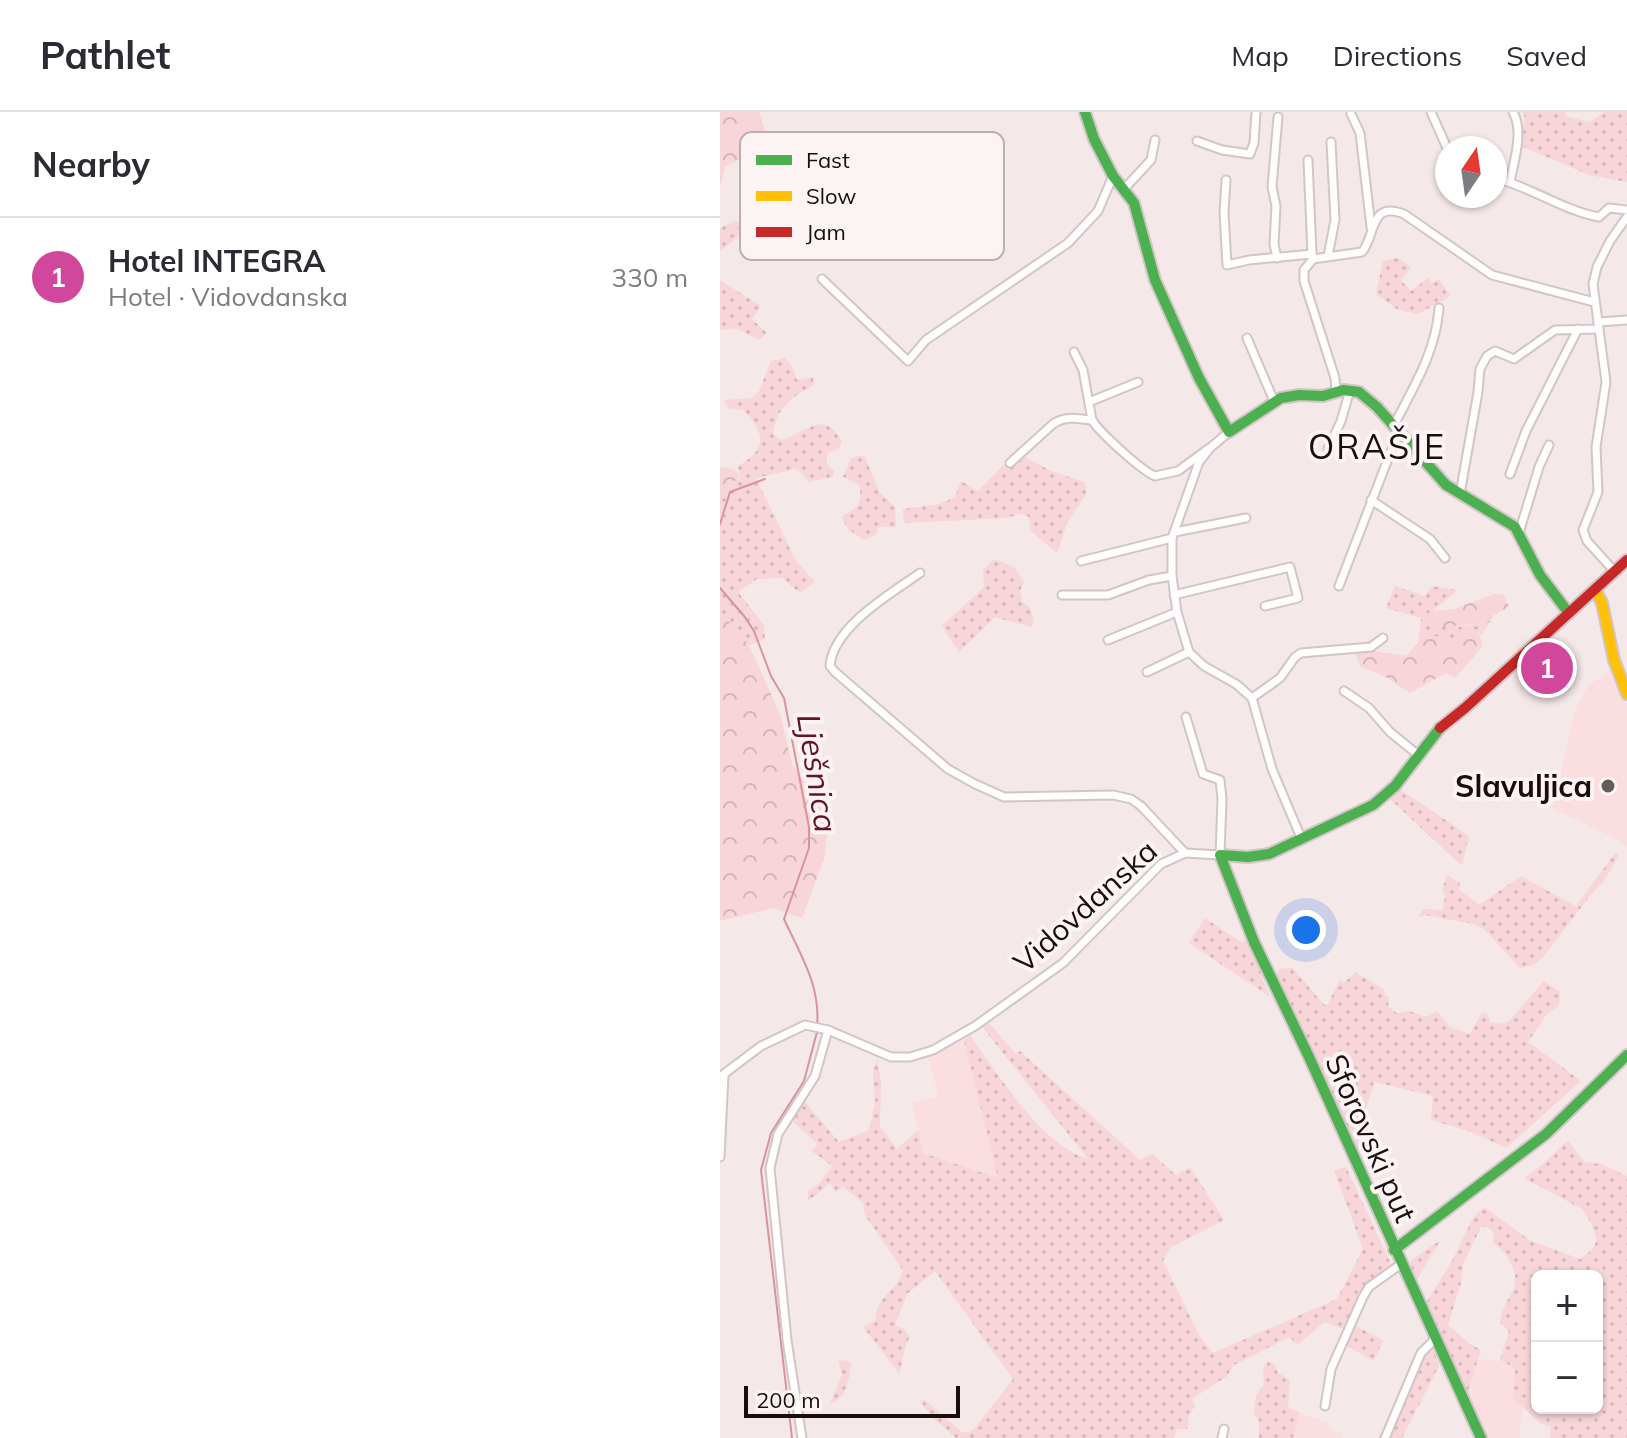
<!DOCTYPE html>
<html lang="en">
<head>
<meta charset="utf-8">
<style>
	:root { --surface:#fff; --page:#f2f2f3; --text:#2b2b33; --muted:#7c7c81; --line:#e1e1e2; --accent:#db2777 }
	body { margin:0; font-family:Mulish,sans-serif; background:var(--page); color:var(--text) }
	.controls { position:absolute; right:24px; bottom:24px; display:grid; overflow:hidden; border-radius:12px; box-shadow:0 2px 6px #0004 }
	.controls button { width:72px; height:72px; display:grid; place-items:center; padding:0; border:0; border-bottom:2px solid var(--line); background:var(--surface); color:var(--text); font:40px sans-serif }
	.compass { position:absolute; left:715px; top:24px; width:72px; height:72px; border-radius:50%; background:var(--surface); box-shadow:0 2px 6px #0004; rotate:13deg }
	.scale { position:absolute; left:24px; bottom:20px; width:216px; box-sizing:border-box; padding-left:8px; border:4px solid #1a0d0e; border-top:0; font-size:22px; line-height:28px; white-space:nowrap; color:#1a0d0e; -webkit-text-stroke:6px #fcf4f4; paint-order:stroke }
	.you { position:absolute; left:586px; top:818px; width:28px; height:28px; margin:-20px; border:6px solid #fff; border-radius:50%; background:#1a73e8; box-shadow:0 0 0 12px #1a73e833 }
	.badge { display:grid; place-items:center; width:52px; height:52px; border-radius:50%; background:var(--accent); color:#fff; font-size:26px; font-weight:700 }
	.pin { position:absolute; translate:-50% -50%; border:4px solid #fff; box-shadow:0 2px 8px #0006 }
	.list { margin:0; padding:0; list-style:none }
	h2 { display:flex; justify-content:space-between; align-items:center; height:104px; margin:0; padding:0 32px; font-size:34px }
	h2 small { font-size:26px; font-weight:400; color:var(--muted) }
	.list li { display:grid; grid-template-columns:52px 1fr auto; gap:24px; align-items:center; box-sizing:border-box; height:120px; padding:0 32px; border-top:2px solid var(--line) }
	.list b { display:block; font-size:30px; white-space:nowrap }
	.list p { margin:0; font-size:26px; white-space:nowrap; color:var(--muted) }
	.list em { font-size:26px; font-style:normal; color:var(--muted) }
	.map { position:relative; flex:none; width:907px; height:1326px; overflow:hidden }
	header { display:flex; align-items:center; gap:48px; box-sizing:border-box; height:112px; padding:0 40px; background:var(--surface); border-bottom:2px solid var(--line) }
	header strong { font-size:38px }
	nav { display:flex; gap:44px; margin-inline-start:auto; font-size:28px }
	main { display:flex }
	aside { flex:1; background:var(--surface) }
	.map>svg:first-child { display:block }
</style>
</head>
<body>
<header>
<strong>Pathlet</strong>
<nav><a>Map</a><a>Directions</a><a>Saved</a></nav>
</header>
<main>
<aside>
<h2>Nearby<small></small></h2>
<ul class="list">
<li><span class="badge" style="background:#d1479c">1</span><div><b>Hotel INTEGRA</b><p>Hotel · Vidovdanska</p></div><em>330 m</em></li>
</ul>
</aside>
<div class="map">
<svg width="907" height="1326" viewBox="0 0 907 1326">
	<defs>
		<pattern id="grass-dots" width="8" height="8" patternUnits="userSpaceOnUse" patternTransform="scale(2)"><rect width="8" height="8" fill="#f7d5d8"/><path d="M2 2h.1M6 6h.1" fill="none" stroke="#d3b6b8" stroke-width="1.8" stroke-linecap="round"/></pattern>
		<pattern id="forest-crowns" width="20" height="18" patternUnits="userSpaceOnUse" patternTransform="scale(2)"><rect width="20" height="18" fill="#f7d5d8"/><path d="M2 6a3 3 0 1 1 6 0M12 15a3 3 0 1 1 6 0" fill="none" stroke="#d3b6b8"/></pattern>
	</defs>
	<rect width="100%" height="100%" fill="#f5e8e9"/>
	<!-- built -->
	<g fill="#fadee0">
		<polygon points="891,558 907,594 907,735 897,727 833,697 854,601 868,574"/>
		<polygon points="244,928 279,1067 203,1041 192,991 219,985 208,945"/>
		<polygon points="759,1247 780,1248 795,1255 793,1286 803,1296 799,1326 767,1326 747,1283"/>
		<polygon points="579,1300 610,1312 609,1316 623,1323 621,1326 573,1326"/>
	</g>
	<!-- grass -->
	<g fill="url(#grass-dots)" fill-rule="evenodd">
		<polygon points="803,0 844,0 848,5 870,10 884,0 907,0 907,70 869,63 799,33 805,6"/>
		<polygon points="15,109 23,111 24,119 0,140 0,116"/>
		<polygon points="678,146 691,155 681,168 691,179 708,166 712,171 719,167 730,184 698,202 678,198 656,182 663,149"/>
		<polygon points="0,168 41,194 32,207 47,221 40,228 15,216 0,218"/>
		<path d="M65 246 71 253 77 268 93 265 94 273C72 284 55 297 53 323L61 328C87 321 104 295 122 330L118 337 108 341 106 351 114 359 113 365 88 370 81 360 75 357 36 366 76 449 95 470 80 481 62 466 37 467 18 480 44 513 45 527 29 533 0 499V381L20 366 18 354C48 337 46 322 23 298L8 296 4 288 32 286 39 279 51 249Z"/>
		<polygon points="296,340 329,358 366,371 366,382 347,411 337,441 311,419 308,404 299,402 287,406 184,411 183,397 220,392 235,385 241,369 258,379"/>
		<path d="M144 343 160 381 175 395 176 415H158L157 422 144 428 128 417 121 405C138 396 143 392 139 373L123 365 131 346Z"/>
		<polygon points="274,447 294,455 304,470 300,479 302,489 311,497 314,509 311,515 275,505 239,540 222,514 264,475 263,458"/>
		<polygon points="675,474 705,484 712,474 738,478 702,507 738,515 770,510 761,524 757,518 731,530 700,518 701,506 666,496"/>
		<polygon points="681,678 749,724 742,754 670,687"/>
		<polygon points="896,740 899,743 884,769 873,780 824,844 814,853 800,856 764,817 753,812 706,803 699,805 703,797 722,798 725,785 722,778 727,763 740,771 739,778 759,793 801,764 856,794"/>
		<polygon points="485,806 522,831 528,827 549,884 469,831"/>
		<polygon points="573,856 604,893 608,892 620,867 623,871 636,861 665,878 664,883 669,885 668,895 677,901 689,899 707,905 717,899 730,915 750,922 761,902 767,901 770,910 782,912 789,909 824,869 840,880 839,894 827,902 808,930 861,969 786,1036 749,1019 711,1008 713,984 654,970 645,1001 646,1017 636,1043 556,865 559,857"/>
		<path d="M269 911 296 942 300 939 420 1048 432 1042 456 1063 470 1055 504 1108 451 1135 443 1149 480 1225 493 1241 617 1187 643 1137 614 1058 626 1055 672 1154 643 1177 626 1218 604 1210 578 1233 569 1225 514 1253 507 1264 472 1287 475 1294 469 1303 467 1317H457L454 1326H236L212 1305 200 1289 205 1288 242 1320 248 1321 255 1316 293 1267 215 1159 187 1182 175 1213 183 1216 190 1225C182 1238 184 1248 179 1261L143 1215 156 1208C155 1185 177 1179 183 1159L145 1103 143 1091 123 1075 116 1080 110 1071 88 1089V1079L98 1073 112 1054 92 1039 98 1032 71 1008 85 990 119 1030 149 1018 155 991 153 960 157 947 161 970 160 1014 177 1037 198 1018 203 1041 278 1066 244 928 250 924C281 965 319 1031 369 1048L263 916Z"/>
		<path d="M848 1028 864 1050 881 1052 907 1064V1326H830L831 1315 820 1311 793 1286 795 1256 780 1248 789 1220 780 1210C784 1182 805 1178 790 1150 785 1141 781 1137 773 1131L774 1121 767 1115H761L743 1152 741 1171 728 1213 750 1232 761 1238 747 1283 705 1193 732 1149 753 1106 764 1095 811 1129 860 1147 873 1137 877 1128 871 1111 862 1097 804 1066 821 1054ZM817 1164H877V1296H817Z"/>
		<polygon points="721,1128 696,1168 691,1155 691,1148"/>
		<polygon points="634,1213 663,1228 654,1249 625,1233"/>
		<polygon points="708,1236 713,1236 719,1254 682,1326 670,1326"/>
		<path d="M126 1248 131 1252C129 1268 127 1286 110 1292L122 1262 118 1249Z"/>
		<polygon points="548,1250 554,1251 558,1261 570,1268 568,1296 579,1300 573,1326 539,1326 539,1309 534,1302 536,1283 544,1273 543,1257"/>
	</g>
	<!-- forest -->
	<g fill="url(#forest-crowns)">
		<polygon points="0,0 39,0 49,32 5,55 0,76"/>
		<polygon points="0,355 14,357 20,365 0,381"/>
		<polygon points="774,482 784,483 789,495 774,503 770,510 726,515 701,506 711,499 734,497"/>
		<polygon points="0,499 29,533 61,605 72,652 108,705 105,744 82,806 53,796 0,809"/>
		<polygon points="757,517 763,534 735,566 726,561 690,581 666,565 641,555 635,540 655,539 686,544 698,531 700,518 731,530"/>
	</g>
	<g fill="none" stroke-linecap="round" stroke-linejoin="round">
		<!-- stream -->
		<g stroke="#d8949d" stroke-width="2">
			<polyline points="0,412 10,380 45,367"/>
			<path d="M0 476 24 504 34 519 51 564 64 586 89 715V736L64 807C80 842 101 874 97 914"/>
			<polyline points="72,1326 41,1058 51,1021 84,969 97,920"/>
		</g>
		<!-- street casing -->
		<g stroke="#d2c5c6" stroke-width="11">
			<g id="street">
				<polyline points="711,0 727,36"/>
				<polyline points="631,2 640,21 651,115"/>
				<polyline points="477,29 502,38 530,42 534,31 536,0"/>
				<polyline points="588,48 592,142"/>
				<path d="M775 66C811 75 842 98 879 105L889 96 907 98"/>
				<polyline points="506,68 504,101 507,153 529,148 592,142 593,147"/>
				<path d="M790 70C794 49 804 19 793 0"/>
				<polyline points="404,77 431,48 435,28"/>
				<polyline points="608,144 615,108 611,30"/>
				<polyline points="557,146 554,132 556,94 552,75 558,5"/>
				<polyline points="102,167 188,249 206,228 348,131 378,99 393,64"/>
				<polyline points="878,210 907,208"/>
				<polyline points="527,226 554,289"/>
				<polyline points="354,240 363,258 372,308"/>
				<path d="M616 279 615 266 584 169V158L593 147 642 140C656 124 649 88 684 102L772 163 874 190"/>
				<polyline points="369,290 418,270"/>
				<path d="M673 315C693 276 716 240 719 196"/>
				<polyline points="509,320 490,336 479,350 452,426 452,464 457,500 469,540 484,554 516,572 532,586 552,657 582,728"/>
				<polyline points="608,337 621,309 630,278"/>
				<path d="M290 351 333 312C346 303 358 307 372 308 380 321 422 359 435 364L458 359 488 337"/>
				<polyline points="790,362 806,319 858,217"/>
				<polyline points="740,382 758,280 760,257 767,244 775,239 794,247 835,218 879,217"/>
				<polyline points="651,388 710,427 725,446"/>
				<polyline points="455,420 526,406"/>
				<polyline points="799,421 819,355 829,333"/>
				<polyline points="361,449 452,426"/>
				<polyline points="895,460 867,429 863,418 878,380 876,335 886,270 873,172 877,155 890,129 907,105"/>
				<path d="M200 461C170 482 113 515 110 554L115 560 228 657 255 672 284 685 393 683 411 687 421 694 465 741"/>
				<polyline points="619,474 678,321"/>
				<polyline points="342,483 388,483 429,468 452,464"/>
				<polyline points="454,483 570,455 578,486 545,494"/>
				<polyline points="388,528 457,500"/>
				<polyline points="427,560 469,540"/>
				<polyline points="624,579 649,596 670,620 697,642"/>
				<polyline points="532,586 560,566 575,545 581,541 651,535 663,526"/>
				<polyline points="0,965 41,934 85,913 108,918 171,945 190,945 213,938 255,914 343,851 441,752 465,741 500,743 502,687 500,668 483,662 466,605"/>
				<polyline points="0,1045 4,963"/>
				<polyline points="605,1294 611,1257 643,1185 649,1175 681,1152"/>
				<polyline points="82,1326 67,1228 50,1056 58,1022 95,964 108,918"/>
				<polyline points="502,1326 504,1317"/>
				<polyline points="665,1326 701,1241 715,1227"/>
			</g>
		</g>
		<!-- fast casing -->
		<g stroke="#d2c5c6" stroke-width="14">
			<g id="fast">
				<polyline points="365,0 374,27 393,64 414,91 435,168 479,266 509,320 561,286 579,283 603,284 623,278 639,280 657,295 726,373 795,415 820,463 848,500"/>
				<polyline points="720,616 675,674 653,693 549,742 528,745 500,743 534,830 589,945 761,1326"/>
				<polyline points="674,1138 826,1022 907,943"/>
			</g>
		</g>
		<!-- slow casing -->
		<g stroke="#d2c5c6" stroke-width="14">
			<polyline id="slow" points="875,477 882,491 894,548 907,582"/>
		</g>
		<!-- jam casing -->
		<g stroke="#d2c5c6" stroke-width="14">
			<polyline id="jam" points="720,616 745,596 907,448"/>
		</g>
		<!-- street -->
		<use href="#street" stroke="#fefcfc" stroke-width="7"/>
		<!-- fast -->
		<use href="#fast" stroke="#4caf50" stroke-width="10"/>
		<!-- slow -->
		<use href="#slow" stroke="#ffc107" stroke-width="10"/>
		<!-- jam -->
		<use href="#jam" stroke="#c62828" stroke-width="10"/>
	</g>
	<!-- markers -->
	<circle fill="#675a5b" stroke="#fcf4f4" stroke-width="3" cx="888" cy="674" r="8"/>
	<g text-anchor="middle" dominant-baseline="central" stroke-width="8" stroke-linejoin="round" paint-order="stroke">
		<!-- poi labels -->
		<g font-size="30" font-weight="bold" fill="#1a0d0e" stroke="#fcf4f4" text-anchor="end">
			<text x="872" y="674">Slavuljica</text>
		</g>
		<!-- street labels -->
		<g font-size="30" fill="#1a0d0e" stroke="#fcf4f4">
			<text transform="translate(365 794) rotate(-42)">Vidovdanska</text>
			<text transform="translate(651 1026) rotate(66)">Sforovski put</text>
		</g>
		<!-- water labels -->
		<g font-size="32" font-style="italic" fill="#651126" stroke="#fcf4f4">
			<text transform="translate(98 661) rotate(81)">Lješnica</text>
		</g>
		<!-- quarter labels -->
		<g font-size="34" letter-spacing="2" fill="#1a0d0e" stroke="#fcf4f4">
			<text x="657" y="334">ORAŠJE</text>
		</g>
	</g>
	<!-- legend -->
	<rect x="20" y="20" width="264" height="128" rx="12" fill="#fcf4f4" stroke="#b8afaf" stroke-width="2"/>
	<rect x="36" y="43" width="36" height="10" fill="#4caf50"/>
	<rect x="36" y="79" width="36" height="10" fill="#ffc107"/>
	<rect x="36" y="115" width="36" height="10" fill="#c62828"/>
	<g font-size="22" fill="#1a0d0e">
		<text x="86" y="56">Fast</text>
		<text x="86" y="92">Slow</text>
		<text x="86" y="128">Jam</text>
	</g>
</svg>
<div class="controls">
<button>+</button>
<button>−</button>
</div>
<svg class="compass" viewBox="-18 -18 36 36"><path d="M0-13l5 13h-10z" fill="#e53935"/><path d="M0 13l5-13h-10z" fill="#7c7c81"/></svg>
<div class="scale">200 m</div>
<div class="you"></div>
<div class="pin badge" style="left:827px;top:556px;background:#d1479c">1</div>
</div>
</main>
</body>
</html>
